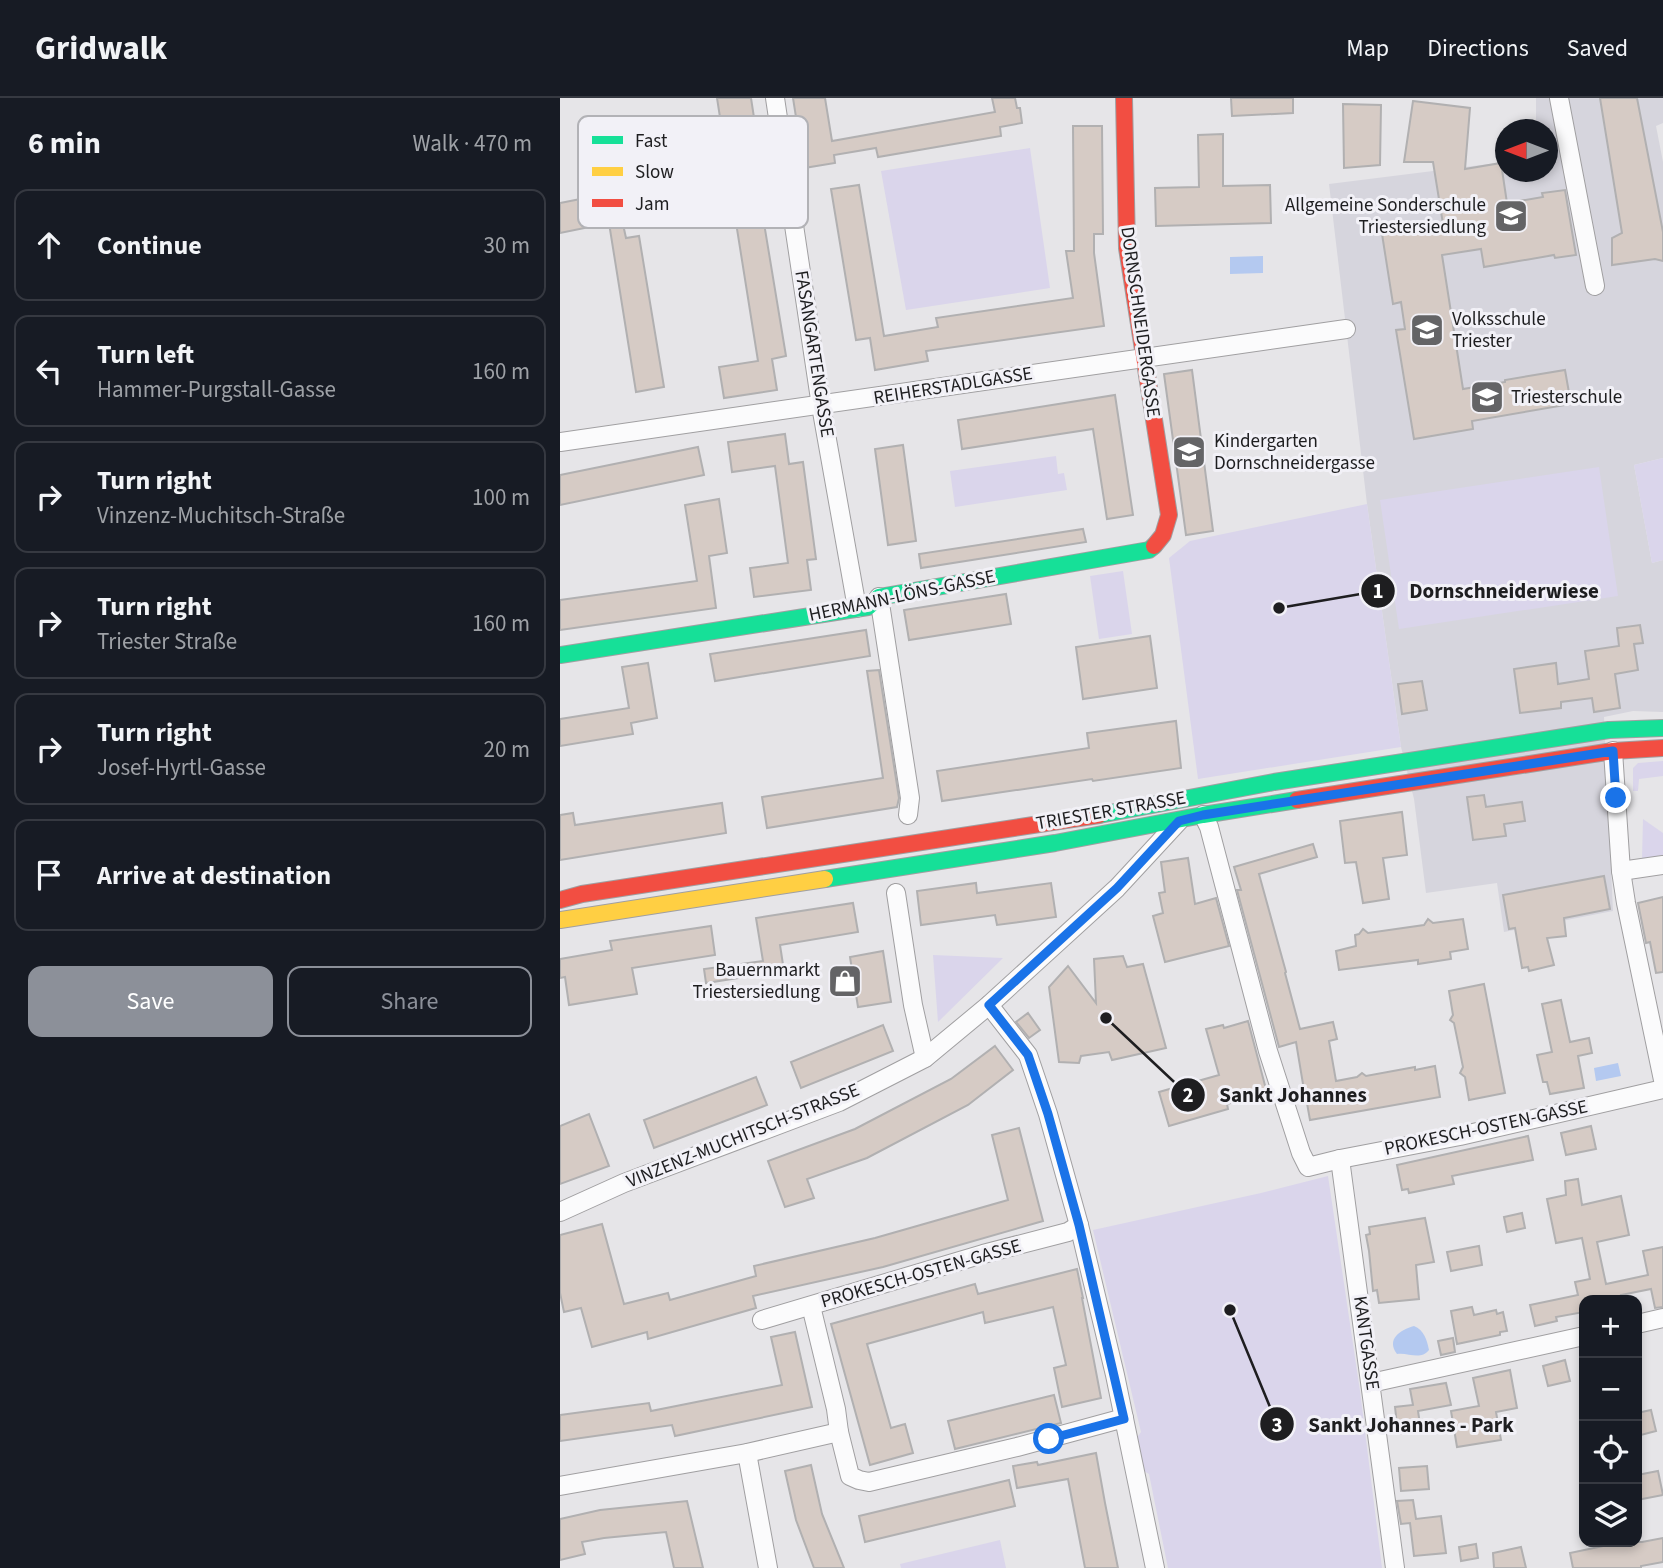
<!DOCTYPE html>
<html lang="en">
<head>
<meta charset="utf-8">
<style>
	:root { --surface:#171b24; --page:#20242c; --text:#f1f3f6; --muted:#9ea1a6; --line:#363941; --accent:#8c9099 }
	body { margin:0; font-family:"Source Sans 3",sans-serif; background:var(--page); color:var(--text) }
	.controls { position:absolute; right:21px; bottom:21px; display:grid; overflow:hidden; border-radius:14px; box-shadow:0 4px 10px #0003 }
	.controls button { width:63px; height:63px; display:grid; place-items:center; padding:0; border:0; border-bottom:2px solid var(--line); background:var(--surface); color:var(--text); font:35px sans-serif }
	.compass { position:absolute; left:935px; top:21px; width:63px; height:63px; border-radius:50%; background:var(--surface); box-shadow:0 4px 10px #0003; rotate:270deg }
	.stop { position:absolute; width:21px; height:21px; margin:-16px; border:5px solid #1a73e8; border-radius:50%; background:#fff }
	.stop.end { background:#1a73e8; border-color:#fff; box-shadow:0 2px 7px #0008 }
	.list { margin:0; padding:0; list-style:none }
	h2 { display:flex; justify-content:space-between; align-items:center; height:91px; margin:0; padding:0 28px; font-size:30px }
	h2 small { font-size:23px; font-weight:400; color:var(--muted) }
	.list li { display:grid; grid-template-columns:46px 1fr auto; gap:21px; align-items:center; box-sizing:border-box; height:112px; margin:0 14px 14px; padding:0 14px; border:2px solid var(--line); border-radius:14px }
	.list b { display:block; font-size:26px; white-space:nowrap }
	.list p { margin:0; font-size:23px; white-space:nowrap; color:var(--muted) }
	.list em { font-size:23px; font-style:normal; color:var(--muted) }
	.actions { display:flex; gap:14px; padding:21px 28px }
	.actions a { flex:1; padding:16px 0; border:2px solid var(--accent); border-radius:14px; text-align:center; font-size:24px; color:var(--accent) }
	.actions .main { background:var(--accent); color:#fff }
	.icon { flex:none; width:38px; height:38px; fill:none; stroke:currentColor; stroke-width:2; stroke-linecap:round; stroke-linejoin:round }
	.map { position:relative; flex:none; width:1103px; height:1470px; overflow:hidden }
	header { display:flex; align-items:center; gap:42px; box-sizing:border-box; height:98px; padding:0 35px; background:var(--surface); border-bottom:2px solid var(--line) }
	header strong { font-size:33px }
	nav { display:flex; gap:38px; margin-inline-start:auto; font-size:24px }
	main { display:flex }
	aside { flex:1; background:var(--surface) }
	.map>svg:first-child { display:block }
</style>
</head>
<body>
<header>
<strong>Gridwalk</strong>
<nav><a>Map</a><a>Directions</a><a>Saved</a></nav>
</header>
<main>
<aside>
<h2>6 min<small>Walk · 470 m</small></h2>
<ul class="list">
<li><svg class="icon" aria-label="ahead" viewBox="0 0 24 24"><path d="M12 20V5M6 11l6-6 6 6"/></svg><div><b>Continue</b></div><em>30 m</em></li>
<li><svg class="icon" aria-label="left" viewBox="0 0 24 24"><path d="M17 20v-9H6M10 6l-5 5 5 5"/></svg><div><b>Turn left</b><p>Hammer-Purgstall-Gasse</p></div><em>160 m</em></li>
<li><svg class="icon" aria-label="right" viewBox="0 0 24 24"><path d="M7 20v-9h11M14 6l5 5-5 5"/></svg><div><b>Turn right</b><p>Vinzenz-Muchitsch-Straße</p></div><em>100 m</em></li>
<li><svg class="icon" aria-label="right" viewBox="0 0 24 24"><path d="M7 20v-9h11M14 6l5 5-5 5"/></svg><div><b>Turn right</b><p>Triester Straße</p></div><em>160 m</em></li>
<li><svg class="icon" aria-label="right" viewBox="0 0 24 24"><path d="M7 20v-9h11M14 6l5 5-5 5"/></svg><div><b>Turn right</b><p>Josef-Hyrtl-Gasse</p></div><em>20 m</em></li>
<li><svg class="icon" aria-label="arrive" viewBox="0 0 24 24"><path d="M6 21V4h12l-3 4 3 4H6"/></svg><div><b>Arrive at destination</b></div></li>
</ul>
<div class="actions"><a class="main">Save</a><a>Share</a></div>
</aside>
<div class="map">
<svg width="1103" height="1470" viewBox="0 0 1103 1470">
	<rect width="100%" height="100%" fill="#e6e5e8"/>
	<!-- built -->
	<polygon fill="#d6d5dd" points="976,0 1103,0 1103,25 1096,28 1103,64 1103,360 1074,367 1092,465 1103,462 1103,614 1073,613 1044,619 1053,813 944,834 937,785 866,795 854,701 841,649 807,406 769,86 945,64 946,74 988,74 988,32 976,31"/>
	<!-- green -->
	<g fill="#dad5eb">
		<polygon points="470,50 490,190 346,212 321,73"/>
		<polygon points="496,358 498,376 504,375 507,392 395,409 390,373"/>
		<polygon points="1103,360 1103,462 1092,465 1074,367"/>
		<polygon points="1039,369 1058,498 839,531 820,402"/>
		<polygon points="807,406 841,649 638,681 609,460 630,443"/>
		<polygon points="563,473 572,536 539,541 530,478"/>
		<polygon points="1103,663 1103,678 1079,681 1078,693 1073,693 1073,670 1078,665"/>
		<polygon points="1083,721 1103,735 1103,757 1082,761"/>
		<polygon points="373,857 443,860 378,924"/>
		<polygon points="768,1078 800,1293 822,1470 608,1470 589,1376 582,1372 576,1341 581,1334 533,1132 701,1095"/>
		<polygon points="440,1442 446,1470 341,1470 340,1466"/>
	</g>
	<!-- water -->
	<g fill="#b4c9f0">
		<polygon points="703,158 703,175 670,176 670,159"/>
		<polygon points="1058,965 1061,978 1036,983 1034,970"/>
		<path d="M854 1228C864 1232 867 1242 869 1252 860 1263 848 1254 837 1256 826 1241 840 1232 854 1228Z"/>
	</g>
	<!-- building -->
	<g fill="#d6cbc5" stroke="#b1b0b1" stroke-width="2">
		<polygon points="157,0 191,0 195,26 162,32"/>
		<polygon points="233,0 265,0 272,43 435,14 432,0 455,0 457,10 460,10 462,25 440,29 441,38 318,59 316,50 274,57 275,65 244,70"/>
		<polygon points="671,0 733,0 733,15 672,18"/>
		<polygon points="1040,0 1077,0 1103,134 1103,163 1095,161 1052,167 1052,140 1062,135"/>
		<polygon points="853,3 910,10 905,71 941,65 947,105 983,99 982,95 1005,92 1016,157 995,160 994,157 924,169 921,151 882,157 903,291 945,284 945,282 1005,272 1011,306 912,323 913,331 854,341 836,232 845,231 841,204 833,206 822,136 883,126 873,64 844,64"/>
		<polygon points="783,6 821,7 820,67 784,70"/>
		<polygon points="513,28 542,28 543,136 534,136 534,155 544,228 366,253 368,263 315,272 310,240 296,242 271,91 299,87 324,238 378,229 376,220 513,200 506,153 514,153"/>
		<polygon points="663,36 663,88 710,87 711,125 596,128 595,90 639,89 638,37"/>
		<polygon points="56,94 66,140 79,138 104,289 76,294 49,125 0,135 0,105"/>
		<polygon points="201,107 226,258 212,261 217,292 164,300 159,269 198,263 174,112"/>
		<polygon points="632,272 653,433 626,437 604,276"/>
		<polygon points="555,297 573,417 547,421 533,331 402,351 398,322"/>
		<polygon points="225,336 229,366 243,364 256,461 247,462 251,492 194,499 190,470 228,465 215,368 172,374 168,344"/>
		<polygon points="343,347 356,443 328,447 315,351"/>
		<polygon points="138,349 144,377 0,407 0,377"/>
		<polygon points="159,401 167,455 149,458 156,510 0,532 0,502 137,483 125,407"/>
		<polygon points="523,431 526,444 361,470 359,456"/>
		<polygon points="446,496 451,526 349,542 344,512"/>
		<polygon points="1080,527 1083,545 1074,546 1078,572 1055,576 1060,610 1034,614 1032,600 1001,604 1001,610 960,615 954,571 996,565 998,586 1029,581 1025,553 1059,548 1057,530"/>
		<polygon points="306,532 310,558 155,583 150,556"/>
		<polygon points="590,538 597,590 523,601 516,549"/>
		<polygon points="88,565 97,620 71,625 73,636 0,648 0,621 69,610 62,569"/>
		<polygon points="319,572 339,700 337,709 207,730 202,699 323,680 307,573"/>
		<polygon points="862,583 867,612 842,616 838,586"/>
		<polygon points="616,623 621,670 533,683 532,681 382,703 377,673 529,650 527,635"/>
		<polygon points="924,697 926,709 962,704 965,723 944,726 946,738 913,742 907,699"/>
		<polygon points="162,705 166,735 0,762 0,717 13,715 15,727"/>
		<polygon points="842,714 847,757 823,760 829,801 803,805 796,764 785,765 780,723"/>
		<polygon points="753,746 757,759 699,776 726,874 725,875 740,931 773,924 777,941 769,943 776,983 797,979 802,975 806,978 855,969 855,972 875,968 880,999 750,1022 745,994 742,990 743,986 736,944 719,949 677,792 681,792 674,769"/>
		<polygon points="628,760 635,806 656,800 669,848 605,864 593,818 603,815 599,795 605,794 601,764"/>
		<polygon points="1044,778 1050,811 1004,820 1006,838 987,840 994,867 969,873 968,869 962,870 955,830 949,831 943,797"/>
		<polygon points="416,785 417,795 491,785 496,819 437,827 435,817 361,827 357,793"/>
		<polygon points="1103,799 1103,874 1096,875 1090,844 1086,845 1078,805"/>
		<polygon points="293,805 298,834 220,847 224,873 146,885 144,871 203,863 196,820"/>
		<polygon points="868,821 873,825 903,821 908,851 890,854 891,861 858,866 858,862 779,872 776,853 796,848 795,837 799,836 803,831 808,835 864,827"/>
		<polygon points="151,828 155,857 72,870 77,896 9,907 5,879 0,880 0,861 52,852 50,843"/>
		<polygon points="323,853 331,904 298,909 290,859"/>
		<polygon points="563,858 567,869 583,866 606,950 552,962 549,954 521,958 519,965 499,964 489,889 508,868 536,905 534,861"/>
		<polygon points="924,886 945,995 909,1002 905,979 900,975 903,969 894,925 890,922 893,917 889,893"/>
		<polygon points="1001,902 1010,944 1029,940 1032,955 1018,958 1024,990 990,996 987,984 983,984 977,957 992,954 982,906"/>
		<polygon points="468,915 480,932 469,940 456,924"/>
		<polygon points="688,923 707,995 667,1006 668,1011 609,1028 599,994 659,977 646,931 663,927 664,930"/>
		<polygon points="323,927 333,953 241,990 231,964"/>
		<polygon points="435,948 453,972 408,1007 307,1060 247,1081 254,1100 225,1109 208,1063 295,1031 391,981"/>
		<polygon points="196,979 207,1007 94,1050 84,1022"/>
		<polygon points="29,1016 49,1068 0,1086 0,1028"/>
		<polygon points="1031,1028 1036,1051 1006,1057 1001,1035"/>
		<polygon points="459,1030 483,1123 323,1169 193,1198 196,1210 88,1241 87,1234 32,1249 21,1210 4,1214 0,1195 0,1137 42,1126 64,1206 108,1195 110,1202 196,1178 194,1168 315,1140 448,1102 432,1037"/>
		<polygon points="968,1038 973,1062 892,1078 894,1086 849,1095 848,1091 842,1092 837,1067"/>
		<polygon points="1018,1081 1022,1107 1061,1098 1069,1137 1037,1144 1046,1186 1088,1177 1083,1153 1103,1149 1103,1209 1095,1210 1091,1191 1061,1197 1062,1202 1024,1202 1024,1214 996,1219 997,1223 975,1228 970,1207 1018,1197 1015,1184 1030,1181 1022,1140 996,1145 987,1101 1006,1097 1005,1083"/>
		<polygon points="962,1115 965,1130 947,1134 944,1119"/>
		<polygon points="865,1120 874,1164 856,1167 859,1201 819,1205 817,1192 813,1193 809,1153 806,1137 810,1136 809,1129"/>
		<polygon points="919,1148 922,1167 891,1173 887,1154"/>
		<polygon points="517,1171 523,1200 522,1200 541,1300 502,1309 494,1270 506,1267 493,1209 425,1225 423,1214 307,1246 331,1330 345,1326 353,1355 310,1367 271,1226 415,1186 418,1196"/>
		<polygon points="912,1209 914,1217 936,1212 937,1216 943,1214 947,1233 940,1234 940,1237 897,1246 891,1213"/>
		<polygon points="235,1234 252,1309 115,1338 112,1327 0,1343 0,1317 89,1305 91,1313 222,1287 211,1239"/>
		<polygon points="893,1240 895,1254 881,1257 878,1243"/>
		<polygon points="1005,1262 1010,1283 988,1288 983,1268"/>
		<polygon points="950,1272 957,1310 936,1314 941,1342 897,1349 891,1313 919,1308 913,1280"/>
		<polygon points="886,1285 891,1307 858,1313 861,1333 838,1336 835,1309 853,1307 850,1291"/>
		<polygon points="494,1297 501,1325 395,1351 388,1323"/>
		<polygon points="1091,1312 1096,1333 1077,1338 1077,1315"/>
		<polygon points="536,1355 545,1405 558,1470 525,1470 508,1381 457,1390 453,1368 477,1364 478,1367"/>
		<polygon points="251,1367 262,1416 284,1470 254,1470 236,1422 225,1373"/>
		<polygon points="867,1368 869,1391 841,1393 839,1370"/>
		<polygon points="1098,1373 1103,1397 1077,1402 1077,1377"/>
		<polygon points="449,1382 455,1408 305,1444 299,1418"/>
		<polygon points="853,1402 856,1421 881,1418 886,1455 854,1458 850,1425 841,1426 837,1403"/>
		<polygon points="127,1403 143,1470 114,1470 106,1434 44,1440 22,1444 25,1456 0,1462 0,1421 40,1412"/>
		<polygon points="1103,1440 1103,1464 1081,1468 1081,1470 1013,1470 1010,1455 1062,1444 1082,1444"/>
		<polygon points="916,1446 918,1460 901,1463 899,1449"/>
		<polygon points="961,1449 966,1470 934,1470 933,1455"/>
	</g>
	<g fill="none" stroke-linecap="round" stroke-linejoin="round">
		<!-- street casing -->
		<g stroke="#a09fa1" stroke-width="20">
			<g id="street">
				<polyline points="215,0 261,308 297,510"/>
				<polyline points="999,0 1035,188"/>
				<polyline points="0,344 786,231"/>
				<polyline points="319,499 350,700 348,717"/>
				<polyline points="1053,653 1061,773 1066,805 1103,982"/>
				<polyline points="643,717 649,729 708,953 741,1055 748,1069 780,1061 900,1038 1103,991"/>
				<polyline points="1061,773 1103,767"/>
				<polyline points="336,795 353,907 365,960"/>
				<polyline points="429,907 468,957 488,1016 519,1127 555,1277 595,1470"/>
				<polyline points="780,1061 835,1470"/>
				<polyline points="0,1114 64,1085 279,1004 365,960 429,907 557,790 619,723"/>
				<polyline points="251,1208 276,1311 279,1334"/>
				<polyline points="202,1222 423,1156 508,1134 519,1127"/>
				<polyline points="1077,1226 1103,1220"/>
				<polyline points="811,1285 1024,1238"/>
				<polyline points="187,1355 208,1470"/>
				<polyline points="0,1388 187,1355 279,1334 290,1378 299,1382 309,1384 457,1349 564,1320"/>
			</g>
		</g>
		<!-- fast casing -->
		<g stroke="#a09fa1" stroke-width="18">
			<g id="fast">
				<polyline points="0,557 308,509 319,499 589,452 594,448"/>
				<polyline points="539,717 714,684 1049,632 1103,630"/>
				<polyline points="265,781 495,745 643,717 737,702"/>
			</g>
		</g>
		<!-- slow casing -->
		<g stroke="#a09fa1" stroke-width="18">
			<polyline id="slow" points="0,822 265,781"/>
		</g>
		<!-- jam casing -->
		<g stroke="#a09fa1" stroke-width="18">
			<g id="jam">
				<polyline points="564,0 567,150 609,417 603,437 594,448"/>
				<polyline points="737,702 1053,653 1103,650"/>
				<polyline points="0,802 22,796 539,717"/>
			</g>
		</g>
		<!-- street -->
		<use href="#street" stroke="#fbfbfc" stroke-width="18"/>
		<!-- fast -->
		<use href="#fast" stroke="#16e098" stroke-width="16"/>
		<!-- slow -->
		<use href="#slow" stroke="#ffcf43" stroke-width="16"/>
		<!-- jam -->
		<use href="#jam" stroke="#f24e42" stroke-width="16"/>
	</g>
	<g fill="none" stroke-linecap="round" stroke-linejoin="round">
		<!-- route -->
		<polyline stroke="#1a73e8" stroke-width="9" points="489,1341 564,1321 519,1127 488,1016 468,957 429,907 557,790 619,723 643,717 1053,653 1056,700"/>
	</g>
	<!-- icons -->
	<defs>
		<g id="school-square" transform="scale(1.75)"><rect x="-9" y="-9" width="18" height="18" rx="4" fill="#646466" stroke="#f2f1f7"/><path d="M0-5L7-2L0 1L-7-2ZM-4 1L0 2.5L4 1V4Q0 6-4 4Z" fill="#fff"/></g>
		<g id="shop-square" transform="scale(1.75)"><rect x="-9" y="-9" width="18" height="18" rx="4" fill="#646466" stroke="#f2f1f7"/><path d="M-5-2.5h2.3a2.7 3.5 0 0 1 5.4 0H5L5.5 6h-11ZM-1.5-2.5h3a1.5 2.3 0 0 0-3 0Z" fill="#fff"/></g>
	</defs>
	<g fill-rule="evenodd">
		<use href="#school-square" x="951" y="118"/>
		<use href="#school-square" x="867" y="232"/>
		<use href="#school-square" x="927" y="299"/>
		<use href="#school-square" x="629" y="354"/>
		<use href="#shop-square" x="285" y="883"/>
	</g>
	<g text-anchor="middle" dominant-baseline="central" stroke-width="6" stroke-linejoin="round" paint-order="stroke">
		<!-- poi labels -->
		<g font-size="19" fill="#1e1e20" stroke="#f2f1f7" text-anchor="start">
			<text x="926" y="107" text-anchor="end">Allgemeine Sonderschule<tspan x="926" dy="22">Triestersiedlung</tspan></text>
			<text x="892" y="221">Volksschule<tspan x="892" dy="22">Triester</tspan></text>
			<text x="951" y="299">Triesterschule</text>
			<text x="654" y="343">Kindergarten<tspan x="654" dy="22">Dornschneidergasse</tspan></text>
			<text x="260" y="872" text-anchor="end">Bauernmarkt<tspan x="260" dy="22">Triestersiedlung</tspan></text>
		</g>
		<!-- street labels -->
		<g font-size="19" fill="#1e1e20" stroke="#f2f1f7">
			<text transform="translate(580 224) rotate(82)">DORNSCHNEIDERGASSE</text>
			<text transform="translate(254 256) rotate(81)">FASANGARTENGASSE</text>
			<text transform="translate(393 288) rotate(-9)">REIHERSTADLGASSE</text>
			<text transform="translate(342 498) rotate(-12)">HERMANN-LÖNS-GASSE</text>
			<text transform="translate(551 713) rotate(-10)">TRIESTER STRASSE</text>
			<text transform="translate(926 1030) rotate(-12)">PROKESCH-OSTEN-GASSE</text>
			<text transform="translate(183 1038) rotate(-22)">VINZENZ-MUCHITSCH-STRASSE</text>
			<text transform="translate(361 1176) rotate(-16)">PROKESCH-OSTEN-GASSE</text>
			<text transform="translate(806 1245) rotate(82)">KANTGASSE</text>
		</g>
	</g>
	<!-- legend -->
	<rect x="18" y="18" width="230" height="112" rx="10" fill="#f2f1f7" stroke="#b2b2b6" stroke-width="2"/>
	<rect x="32" y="38" width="31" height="8" fill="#16e098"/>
	<rect x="32" y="69" width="31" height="9" fill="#ffcf43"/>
	<rect x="32" y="101" width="31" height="8" fill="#f24e42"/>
	<g font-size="19" fill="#1e1e20">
		<text x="75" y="49">Fast</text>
		<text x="75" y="80">Slow</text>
		<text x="75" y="112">Jam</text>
	</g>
	<!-- callouts -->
	<path fill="none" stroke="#1e1e20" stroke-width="2.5" d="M719 510L818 493M546 920L628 997M670 1212L717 1326"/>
	<g fill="#1e1e20" stroke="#f2f1f7" stroke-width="2.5">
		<circle cx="719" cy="510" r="7"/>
		<circle cx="546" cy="920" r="7"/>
		<circle cx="670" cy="1212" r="7"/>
		<circle cx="818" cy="493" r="18"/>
		<circle cx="628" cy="997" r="18"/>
		<circle cx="717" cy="1326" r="18"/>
	</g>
	<g font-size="21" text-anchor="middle" font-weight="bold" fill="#fff">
		<text x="818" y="500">1</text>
		<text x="628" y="1004">2</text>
		<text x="717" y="1334">3</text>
	</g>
	<g font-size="21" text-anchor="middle" font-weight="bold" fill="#1e1e20" stroke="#f2f1f7" stroke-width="6" stroke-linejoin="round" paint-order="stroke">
		<text x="944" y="500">Dornschneiderwiese</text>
		<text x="733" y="1004">Sankt Johannes</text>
		<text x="851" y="1334">Sankt Johannes - Park</text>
	</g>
</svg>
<div class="controls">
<button>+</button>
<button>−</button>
<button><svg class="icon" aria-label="locate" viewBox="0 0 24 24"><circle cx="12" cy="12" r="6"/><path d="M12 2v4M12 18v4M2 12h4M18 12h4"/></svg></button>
<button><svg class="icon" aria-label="layers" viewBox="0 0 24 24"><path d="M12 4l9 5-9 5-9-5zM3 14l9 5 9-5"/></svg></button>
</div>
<svg class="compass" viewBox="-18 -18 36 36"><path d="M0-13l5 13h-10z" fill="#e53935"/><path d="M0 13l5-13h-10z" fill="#9ea1a6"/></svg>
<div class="stop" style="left:489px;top:1341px"></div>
<div class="stop end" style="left:1056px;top:700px"></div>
</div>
</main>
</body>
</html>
